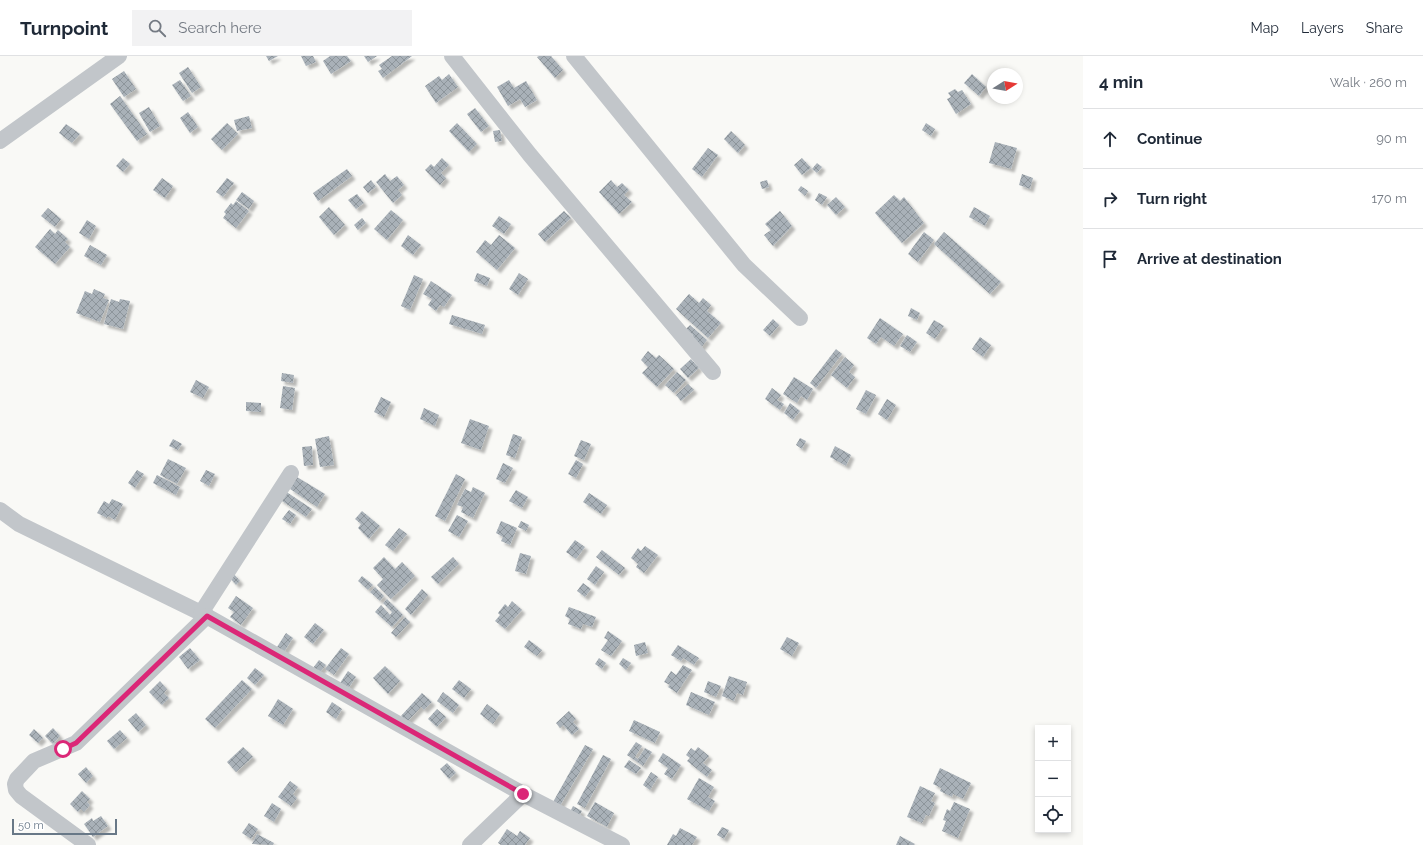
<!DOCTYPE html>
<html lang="en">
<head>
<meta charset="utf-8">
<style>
	:root { --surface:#fff; --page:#f2f2f3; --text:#1f2937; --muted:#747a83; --line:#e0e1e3 }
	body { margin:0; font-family:Raleway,sans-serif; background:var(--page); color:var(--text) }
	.controls { position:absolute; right:12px; bottom:12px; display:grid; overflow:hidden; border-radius:0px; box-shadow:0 2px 6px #0003 }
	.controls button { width:36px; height:36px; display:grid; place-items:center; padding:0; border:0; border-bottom:1px solid var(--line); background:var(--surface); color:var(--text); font:20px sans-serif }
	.compass { position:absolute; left:987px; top:12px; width:36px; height:36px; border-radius:50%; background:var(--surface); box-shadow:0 2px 6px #0003; rotate:79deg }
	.scale { position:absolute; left:12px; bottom:10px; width:105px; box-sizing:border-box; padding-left:4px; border:2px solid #687887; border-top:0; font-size:11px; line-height:14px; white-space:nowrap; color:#687887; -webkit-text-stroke:3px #fff; paint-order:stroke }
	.stop { position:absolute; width:12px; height:12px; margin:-9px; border:3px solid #db2777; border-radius:50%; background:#fff }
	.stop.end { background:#db2777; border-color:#fff; box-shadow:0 1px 4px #0008 }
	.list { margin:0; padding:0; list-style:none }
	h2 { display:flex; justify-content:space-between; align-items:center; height:52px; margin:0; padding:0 16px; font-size:17px }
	h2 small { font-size:13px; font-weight:400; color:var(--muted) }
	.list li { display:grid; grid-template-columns:26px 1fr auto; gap:12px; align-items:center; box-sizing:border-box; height:60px; padding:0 16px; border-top:1px solid var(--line) }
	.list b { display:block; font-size:15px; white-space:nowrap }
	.list em { font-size:13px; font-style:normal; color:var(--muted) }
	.icon { flex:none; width:22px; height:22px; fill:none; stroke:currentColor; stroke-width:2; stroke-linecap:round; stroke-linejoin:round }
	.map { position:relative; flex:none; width:1083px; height:789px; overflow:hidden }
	header { display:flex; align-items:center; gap:24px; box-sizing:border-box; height:56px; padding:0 20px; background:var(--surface); border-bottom:1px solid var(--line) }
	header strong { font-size:19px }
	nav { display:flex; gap:22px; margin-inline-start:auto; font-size:14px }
	.search { width:280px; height:36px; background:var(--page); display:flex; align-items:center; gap:10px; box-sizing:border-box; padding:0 14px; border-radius:0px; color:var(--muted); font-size:15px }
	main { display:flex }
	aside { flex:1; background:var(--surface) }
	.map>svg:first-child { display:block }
</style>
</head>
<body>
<header>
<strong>Turnpoint</strong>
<div class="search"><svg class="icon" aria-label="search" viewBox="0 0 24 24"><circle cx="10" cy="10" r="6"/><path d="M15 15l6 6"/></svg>Search here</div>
<nav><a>Map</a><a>Layers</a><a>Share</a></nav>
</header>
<main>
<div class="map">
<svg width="1083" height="789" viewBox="0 0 1083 789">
	<defs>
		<pattern id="building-cross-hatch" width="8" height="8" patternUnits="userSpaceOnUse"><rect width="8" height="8" fill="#a9b1b8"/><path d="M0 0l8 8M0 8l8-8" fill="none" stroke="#8d959b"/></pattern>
		<filter id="shadow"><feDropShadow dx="3.5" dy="3.5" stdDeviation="1" flood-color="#0004"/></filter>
	</defs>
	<rect width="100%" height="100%" fill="#f9f9f6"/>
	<!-- building -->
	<g fill="url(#building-cross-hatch)" filter="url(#shadow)">
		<polygon points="266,0 278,0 269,5"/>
		<polygon points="301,0 313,0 316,6 306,10"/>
		<polygon points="330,0 347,0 351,5 331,18 323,5"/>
		<polygon points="364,0 377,0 368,6"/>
		<polygon points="392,0 412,0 383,22 378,15 382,13 379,9"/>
		<polygon points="539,0 551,0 563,14 555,22 537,1"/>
		<polygon points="188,11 201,31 192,37 179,17"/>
		<polygon points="124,15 136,33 124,41 112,23"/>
		<polygon points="449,18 458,31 436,47 425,30 439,20 442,24"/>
		<polygon points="972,18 986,31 979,40 964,27"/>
		<polygon points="180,24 191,40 183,45 172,29"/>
		<polygon points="509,24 514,32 526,25 537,44 525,51 520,43 508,50 497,31"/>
		<polygon points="955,33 958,36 962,34 971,48 956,58 947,43 951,41 948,37"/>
		<polygon points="120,40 147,78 137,85 110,48"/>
		<polygon points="149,51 160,70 150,76 139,57"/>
		<polygon points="475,52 489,70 481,76 467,58"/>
		<polygon points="188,56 198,71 190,77 180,62"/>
		<polygon points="249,60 252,72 237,75 234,64"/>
		<polygon points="227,67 238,78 222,94 211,83"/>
		<polygon points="457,67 477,88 469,96 449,75"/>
		<polygon points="926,67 935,73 931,80 922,74"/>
		<polygon points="66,68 80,78 72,87 59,77"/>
		<polygon points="500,74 502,85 495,86 493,75"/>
		<polygon points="731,75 745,89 738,97 724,83"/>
		<polygon points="995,86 1017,92 1011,113 989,107"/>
		<polygon points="708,92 718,99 702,121 692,113"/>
		<polygon points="123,102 130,108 123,116 116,110"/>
		<polygon points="442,102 449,109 441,117 446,122 440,129 425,114 431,108 434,111"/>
		<polygon points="802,102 811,112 802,119 794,109"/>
		<polygon points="817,107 822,111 817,117 812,113"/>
		<polygon points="347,113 352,120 318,145 313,137"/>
		<polygon points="385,118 390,125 397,120 404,129 398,134 402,139 393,147 376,126"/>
		<polygon points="1022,118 1033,122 1030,133 1019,129"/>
		<polygon points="162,122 173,130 165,142 153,134"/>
		<polygon points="227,122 234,127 223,141 216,136"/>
		<polygon points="371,124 376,131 368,137 363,131"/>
		<polygon points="611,124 617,131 622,127 629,134 624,139 632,146 619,158 599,136"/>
		<polygon points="767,124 769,131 762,133 760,126"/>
		<polygon points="801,130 808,135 805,140 798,134"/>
		<polygon points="242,136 254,145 249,153 236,144"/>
		<polygon points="819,137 827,141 822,149 815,144"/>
		<polygon points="357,138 364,147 356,153 348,144"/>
		<polygon points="894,139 900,145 904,141 924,167 902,187 875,157"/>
		<polygon points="836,141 845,151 836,159 827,149"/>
		<polygon points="236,145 249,155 236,172 223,162 226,158 224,156 231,147 233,149"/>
		<polygon points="329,151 345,169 334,179 319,161"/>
		<polygon points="974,151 990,160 985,170 969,161"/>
		<polygon points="48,152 61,163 55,171 41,160"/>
		<polygon points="391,154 403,164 387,184 374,173"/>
		<polygon points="564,155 571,162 545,186 538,178"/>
		<polygon points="780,155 792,170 773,190 764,179 771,174 765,168"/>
		<polygon points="499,160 511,168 504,178 492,170"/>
		<polygon points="362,162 366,167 358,174 354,169"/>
		<polygon points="87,164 96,170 89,183 79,177"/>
		<polygon points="50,173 55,178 58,174 68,183 65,186 70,191 55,208 35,191"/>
		<polygon points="924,176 934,184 918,206 908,198"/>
		<polygon points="944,176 1001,226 990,238 934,188"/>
		<polygon points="408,179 421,189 413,199 401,190"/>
		<polygon points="499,179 515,192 497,214 476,196 485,184 491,189"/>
		<polygon points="90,189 107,199 101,209 84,200"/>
		<polygon points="477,217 490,222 487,230 474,225"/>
		<polygon points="519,217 528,223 518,239 509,233"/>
		<polygon points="414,219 423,223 410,254 401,250"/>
		<polygon points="431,225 452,239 444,251 440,249 436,255 428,249 432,243 423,238"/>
		<polygon points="94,233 105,238 103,242 109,244 100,266 76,257 85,235 92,238"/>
		<polygon points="689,238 699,247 703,242 711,249 707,255 721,267 708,282 676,253"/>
		<polygon points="111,243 119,246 120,243 130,245 123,273 104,268"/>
		<polygon points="911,252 920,257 917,264 908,260"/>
		<polygon points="452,259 485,269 482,278 449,268"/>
		<polygon points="880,262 903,278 894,290 881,281 876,288 867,282"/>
		<polygon points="773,263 779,269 770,280 763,274"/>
		<polygon points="934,264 944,270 935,283 926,277"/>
		<polygon points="690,269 707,284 700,293 690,284 693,279 686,273"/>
		<polygon points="907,279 917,286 910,296 900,290"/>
		<polygon points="980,281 991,289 983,301 972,293"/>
		<polygon points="836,293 842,298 816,332 810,327"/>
		<polygon points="648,295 656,302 659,299 674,313 657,331 642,317 648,311 641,304"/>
		<polygon points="845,301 854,309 849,316 855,321 847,332 831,319"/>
		<polygon points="691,303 699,312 688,322 680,313"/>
		<polygon points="677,316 686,324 674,337 665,329"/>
		<polygon points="282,317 294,319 293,327 281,325"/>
		<polygon points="794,321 813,333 807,344 801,340 797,347 783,338"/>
		<polygon points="196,324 209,331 203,342 190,336"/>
		<polygon points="688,328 694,334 681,345 676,339"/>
		<polygon points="283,330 295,332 292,354 280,352"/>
		<polygon points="772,332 781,339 777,344 784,348 780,354 765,343"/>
		<polygon points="866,334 876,339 866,358 856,353"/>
		<polygon points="381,341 391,346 384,361 374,356"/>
		<polygon points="887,343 896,349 887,364 878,358"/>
		<polygon points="246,346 261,347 261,356 246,355"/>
		<polygon points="790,347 800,355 793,364 784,357"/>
		<polygon points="424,352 439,359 435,370 420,363"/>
		<polygon points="470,363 489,370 481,394 461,387"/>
		<polygon points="513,378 522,381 515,402 506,399"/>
		<polygon points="329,380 334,409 320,411 315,383"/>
		<polygon points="800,382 806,385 802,393 796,389"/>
		<polygon points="173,383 182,388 178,394 169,390"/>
		<polygon points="581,384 591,388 584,404 574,400"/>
		<polygon points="312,390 313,409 304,410 302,391"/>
		<polygon points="835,390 851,399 846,410 830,401"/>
		<polygon points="168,403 186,412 177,428 160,419"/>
		<polygon points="576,404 583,408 576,422 568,418"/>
		<polygon points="503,407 513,412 505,427 496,423"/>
		<polygon points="137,414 144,418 135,432 128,427"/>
		<polygon points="206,414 215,418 209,430 200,425"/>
		<polygon points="456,418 465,423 445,465 435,460"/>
		<polygon points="157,419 180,431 176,439 153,427"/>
		<polygon points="297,421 325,438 317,451 290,433"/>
		<polygon points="473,431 485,437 473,462 461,456 463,451 457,449 465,433 471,436"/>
		<polygon points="516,434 528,441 522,452 509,445"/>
		<polygon points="285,435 312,453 306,461 279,443"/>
		<polygon points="589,437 607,449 601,458 583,446"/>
		<polygon points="112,443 123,448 115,464 108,460 107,462 97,457 104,445 109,448"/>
		<polygon points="289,454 296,459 290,468 282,463"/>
		<polygon points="362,455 380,470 369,483 358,472 361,468 355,463"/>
		<polygon points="457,459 468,465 459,481 448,475"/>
		<polygon points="501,465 517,472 510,489 501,485 503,481 496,477"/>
		<polygon points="521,465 529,469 526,475 518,471"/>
		<polygon points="399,472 407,478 393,495 385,489"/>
		<polygon points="575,484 585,491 576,503 566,496"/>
		<polygon points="645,490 658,499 644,517 636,511 638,508 631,502 638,492 641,495"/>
		<polygon points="602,494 625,512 619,519 596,501"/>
		<polygon points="520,497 531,500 526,518 515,515"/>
		<polygon points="384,501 395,513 402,506 415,520 391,543 377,529 383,523 373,512"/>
		<polygon points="453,501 459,508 438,528 431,521"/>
		<polygon points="596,510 604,516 595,529 587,523"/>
		<polygon points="233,517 240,525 236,529 229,521"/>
		<polygon points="362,520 373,529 368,534 358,525"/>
		<polygon points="583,527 591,533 585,541 577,535"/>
		<polygon points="375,531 384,540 380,545 370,536"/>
		<polygon points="422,533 428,539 411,559 405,553"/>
		<polygon points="236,540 253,552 241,569 230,561 234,556 228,552"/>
		<polygon points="387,543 403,559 392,571 375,556 381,549 390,559 392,556 383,547"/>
		<polygon points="512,545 522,554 505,573 495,565 500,559 498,557 505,548 508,551"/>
		<polygon points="569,551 596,561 592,571 583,568 581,573 568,568 570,563 565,560"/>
		<polygon points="405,561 410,566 396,581 391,577"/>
		<polygon points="315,567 324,574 313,588 304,581"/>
		<polygon points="608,575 622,585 611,600 601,594 608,584 604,582"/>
		<polygon points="286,577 293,582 284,596 277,591"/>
		<polygon points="787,581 799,587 792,600 780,593"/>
		<polygon points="529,584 542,594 537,600 524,591"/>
		<polygon points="645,586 648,597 636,600 634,589"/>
		<polygon points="678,589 699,602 694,609 683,602 681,605 671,599"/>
		<polygon points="190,592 200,604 188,613 179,601"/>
		<polygon points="341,592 349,598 334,619 325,613"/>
		<polygon points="599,602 606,607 602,613 595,608"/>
		<polygon points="623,602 631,607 626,614 619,608"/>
		<polygon points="319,604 326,609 319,617 313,612"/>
		<polygon points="683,609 692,614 677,637 668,631 670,629 664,626 671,615 676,619"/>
		<polygon points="385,610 400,625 388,638 373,622"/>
		<polygon points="255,612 264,619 255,629 247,622"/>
		<polygon points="348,615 356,621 348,633 340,627"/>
		<polygon points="729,620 747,626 743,639 737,637 734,645 722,640"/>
		<polygon points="242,624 252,633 215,672 205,663"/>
		<polygon points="459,624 471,633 464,642 452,633"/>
		<polygon points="160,625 167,633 164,637 169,642 162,649 149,636"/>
		<polygon points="708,625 721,630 716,641 704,636"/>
		<polygon points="443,636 459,649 453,657 437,645"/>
		<polygon points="691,636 715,646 709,659 686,649"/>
		<polygon points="422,637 432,646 424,654 421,651 407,666 401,660"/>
		<polygon points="278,643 293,653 283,669 268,660"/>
		<polygon points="332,646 342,653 336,663 326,656"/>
		<polygon points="487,648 500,658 493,668 480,658"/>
		<polygon points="437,653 446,661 437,671 428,663"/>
		<polygon points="569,655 576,663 573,666 579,673 572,679 563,669 560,672 556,667"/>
		<polygon points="136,657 146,669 138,676 128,664"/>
		<polygon points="634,664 660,676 655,687 629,675"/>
		<polygon points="53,672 60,680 53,688 45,680"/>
		<polygon points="34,673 43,682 38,687 29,679"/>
		<polygon points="120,674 127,682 114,693 107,685"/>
		<polygon points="636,686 642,690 635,701 638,703 645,692 652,696 643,710 627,699"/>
		<polygon points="585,689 593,693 560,750 553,746"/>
		<polygon points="243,691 253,701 236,716 227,706"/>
		<polygon points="698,691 709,700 703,707 712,714 707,721 687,705 690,702 686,699 691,692 695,695"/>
		<polygon points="663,697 681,709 672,723 664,718 668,712 658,705"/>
		<polygon points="603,699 611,703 585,752 577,748"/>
		<polygon points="629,704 641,712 636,718 624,711"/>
		<polygon points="447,707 456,717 449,723 440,713"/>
		<polygon points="86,711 93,720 86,727 78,718"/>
		<polygon points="940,712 971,727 963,743 953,738 952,741 940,735 941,732 933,728"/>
		<polygon points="651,716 658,721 650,734 643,729"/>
		<polygon points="699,722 714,731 708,741 715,745 709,755 687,743"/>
		<polygon points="290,725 298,731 293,738 297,742 291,750 278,741"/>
		<polygon points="920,730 935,737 931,745 935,747 929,760 926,759 922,767 907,761"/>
		<polygon points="82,735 90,743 87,746 90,749 84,756 81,753 78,756 70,748"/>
		<polygon points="595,746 614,757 607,771 587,760"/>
		<polygon points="954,746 970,753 958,782 942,775 946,765 943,764 947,753 950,755"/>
		<polygon points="272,747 281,753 274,766 264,760"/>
		<polygon points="573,750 582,755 578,762 569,758"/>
		<polygon points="101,760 108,770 93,781 84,768 92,762 93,765"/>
		<polygon points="249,767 258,773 251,783 242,777"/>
		<polygon points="722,771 729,774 724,783 717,779"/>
		<polygon points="680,772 697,781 692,789 667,789 673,778 676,780"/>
		<polygon points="507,773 517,780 520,775 530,782 525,789 501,789 498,787"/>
		<polygon points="257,778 274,787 273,789 252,788"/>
		<polygon points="900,780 915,788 914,789 896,789"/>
	</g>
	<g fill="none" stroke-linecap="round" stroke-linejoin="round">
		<!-- street -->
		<g stroke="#c2c6ca" stroke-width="16">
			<polyline points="452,0 530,99 713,316"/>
			<polyline points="574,0 744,209 800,262"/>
			<polyline points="0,85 119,0"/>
			<polyline points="0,454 19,468 201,557 523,738 622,789"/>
			<polyline points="201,557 291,417"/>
			<polyline points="88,789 21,740 16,734 15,728 17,723 34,705 76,687 207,560"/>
			<polyline points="470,789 523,738"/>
		</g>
	</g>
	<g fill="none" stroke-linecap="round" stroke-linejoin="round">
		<!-- route -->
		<polyline stroke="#db2777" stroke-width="5" points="63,693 76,687 207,560 523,738"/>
	</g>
</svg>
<div class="controls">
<button>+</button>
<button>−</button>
<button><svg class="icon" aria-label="locate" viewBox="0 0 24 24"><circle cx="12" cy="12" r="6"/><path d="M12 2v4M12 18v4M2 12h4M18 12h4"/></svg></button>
</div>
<svg class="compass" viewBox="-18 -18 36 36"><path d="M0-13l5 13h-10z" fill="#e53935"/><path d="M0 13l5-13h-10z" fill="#747a83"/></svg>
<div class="scale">50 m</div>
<div class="stop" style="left:63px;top:693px"></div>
<div class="stop end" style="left:523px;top:738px"></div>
</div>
<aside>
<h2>4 min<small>Walk · 260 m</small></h2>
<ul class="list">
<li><svg class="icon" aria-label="ahead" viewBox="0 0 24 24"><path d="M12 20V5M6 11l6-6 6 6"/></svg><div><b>Continue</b></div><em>90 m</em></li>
<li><svg class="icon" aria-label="right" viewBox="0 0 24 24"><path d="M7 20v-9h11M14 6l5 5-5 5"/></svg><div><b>Turn right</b></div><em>170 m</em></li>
<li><svg class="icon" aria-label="arrive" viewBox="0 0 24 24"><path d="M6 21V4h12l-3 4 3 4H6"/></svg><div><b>Arrive at destination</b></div></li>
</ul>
</aside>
</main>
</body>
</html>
